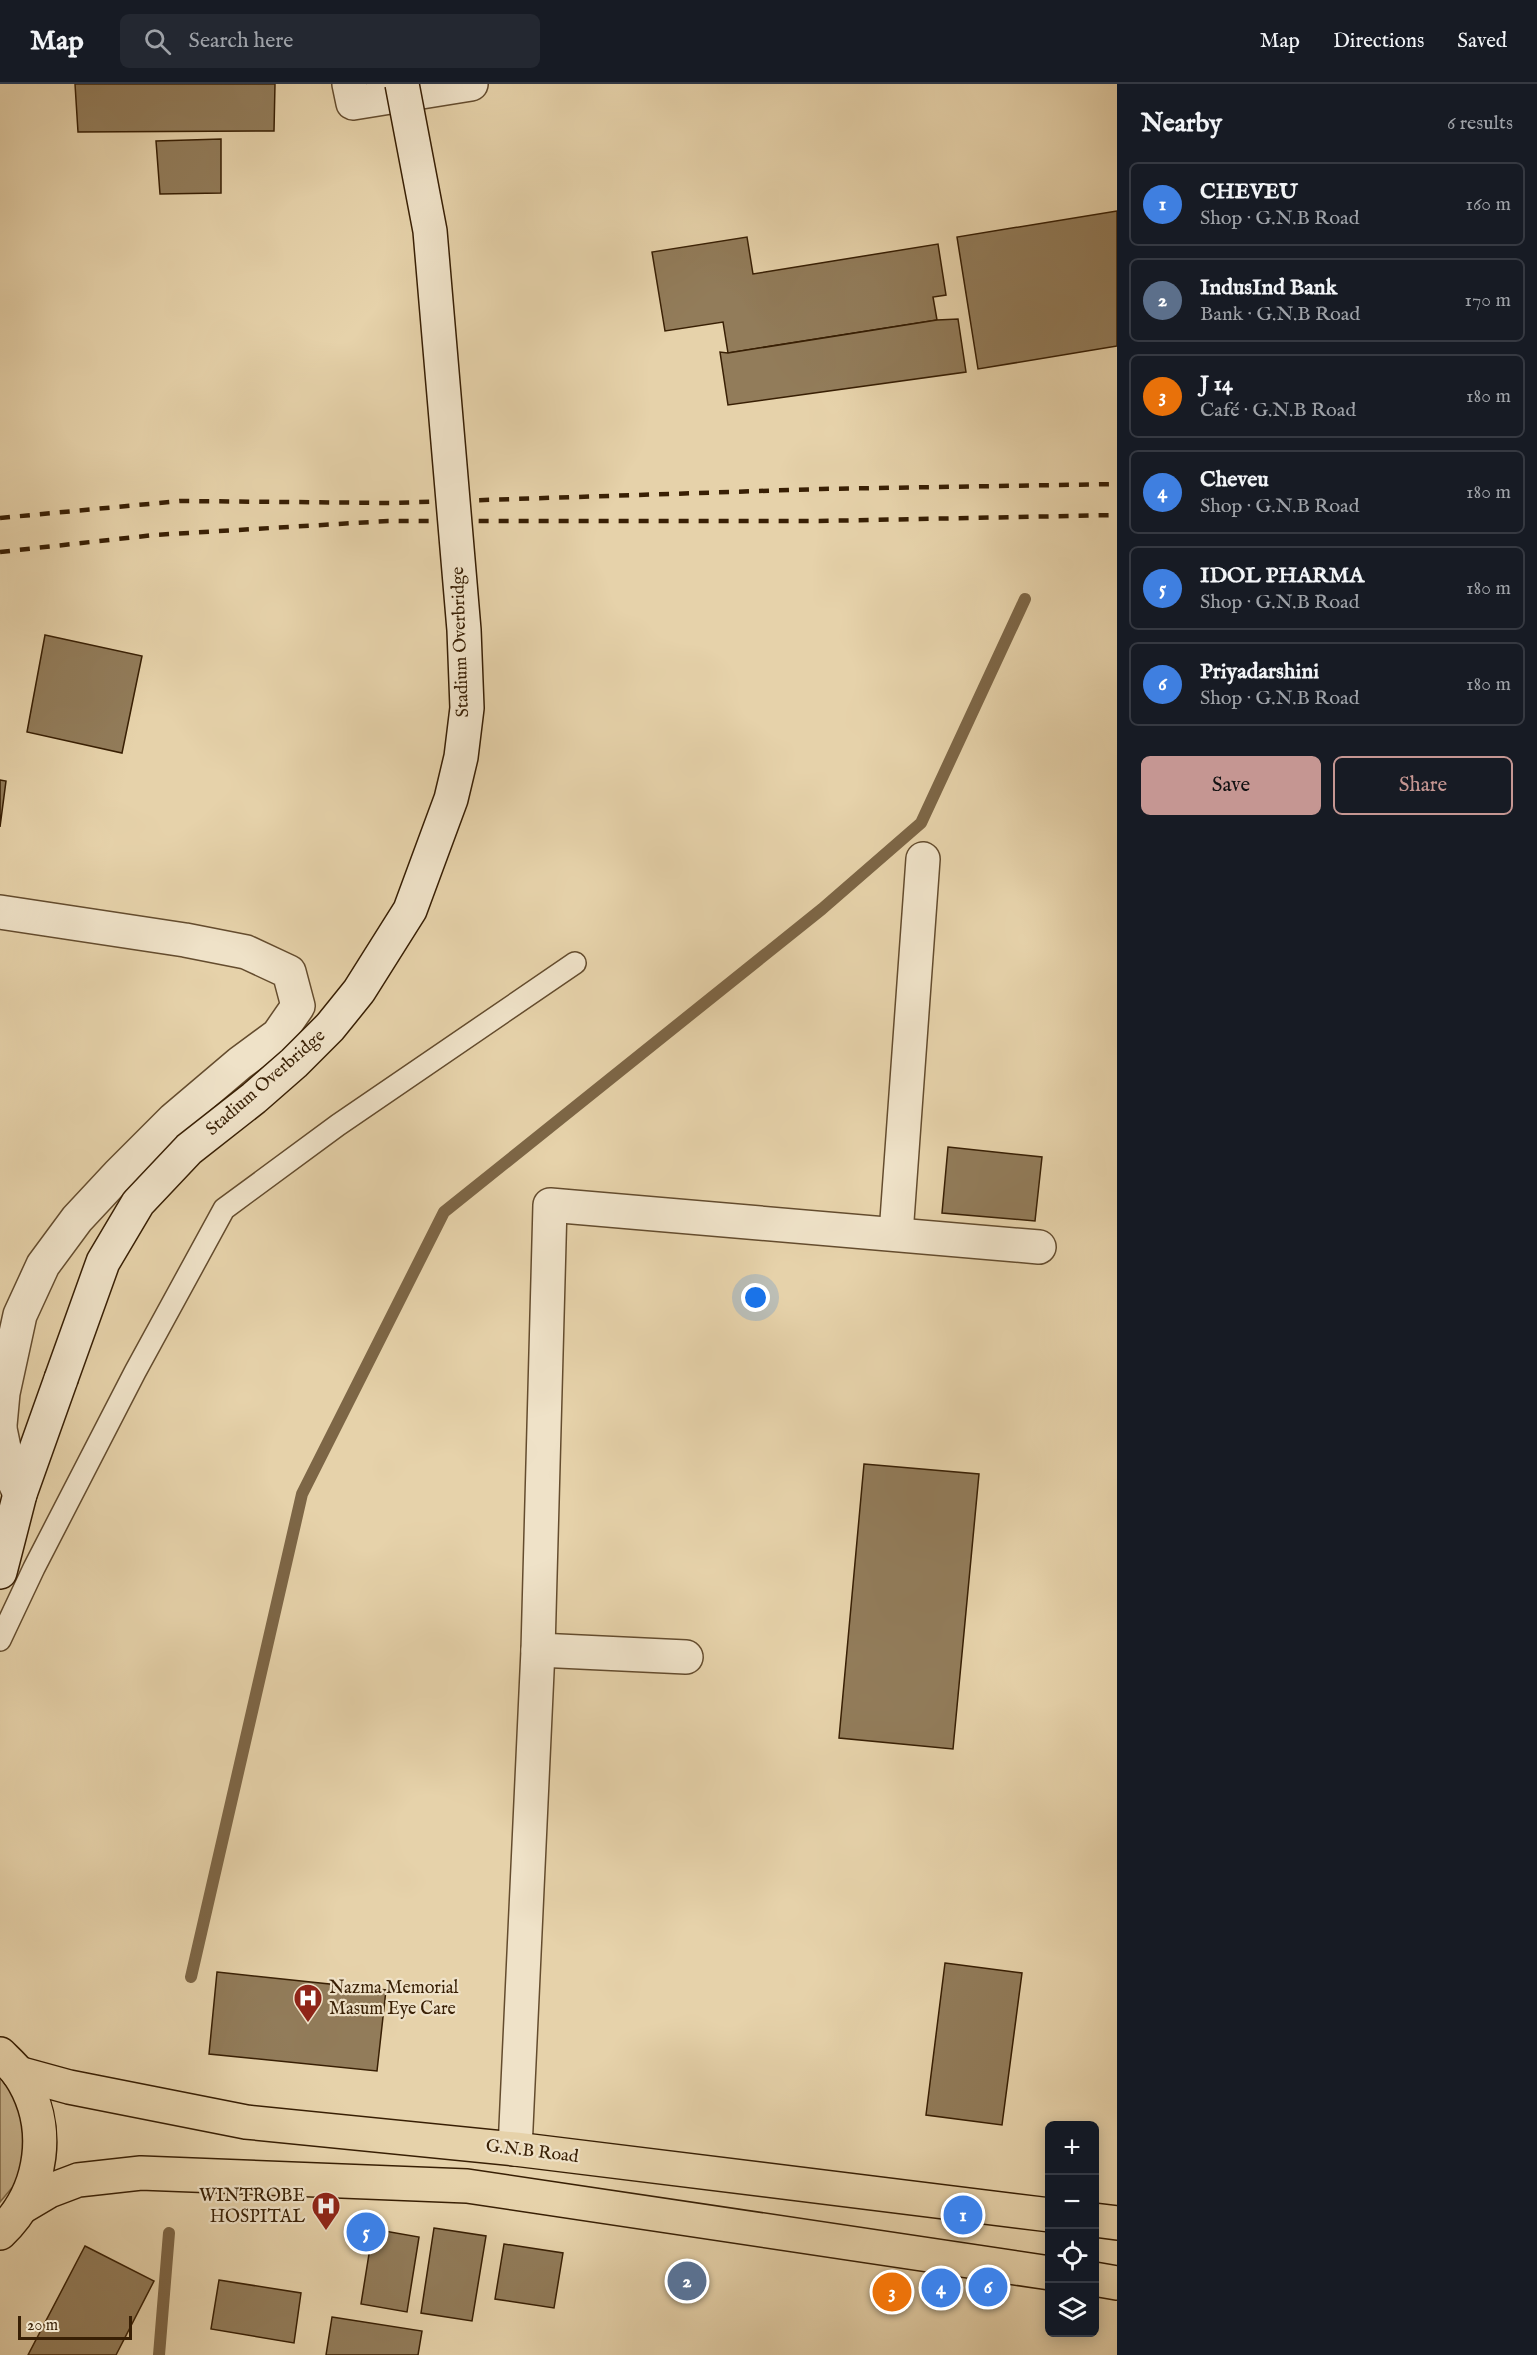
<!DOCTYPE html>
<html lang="en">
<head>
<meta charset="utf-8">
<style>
	:root { --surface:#171b24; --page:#242831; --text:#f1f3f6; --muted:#9ea1a6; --line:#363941; --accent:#c59692 }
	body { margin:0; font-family:"IM FELL English",serif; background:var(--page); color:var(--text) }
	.controls { position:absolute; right:18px; bottom:18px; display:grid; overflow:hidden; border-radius:9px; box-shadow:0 3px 15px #0003 }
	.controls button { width:54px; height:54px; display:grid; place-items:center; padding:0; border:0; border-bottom:2px solid var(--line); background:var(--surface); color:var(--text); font:30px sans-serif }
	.scale { position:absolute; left:18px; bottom:15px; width:114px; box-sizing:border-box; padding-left:6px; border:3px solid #381f04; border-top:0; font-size:16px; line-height:21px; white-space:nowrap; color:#381f04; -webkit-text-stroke:4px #efe2c8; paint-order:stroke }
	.you { position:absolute; left:756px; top:1214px; width:21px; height:21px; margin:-15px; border:4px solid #fff; border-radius:50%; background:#1a73e8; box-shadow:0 0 0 9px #1a73e833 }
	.badge { display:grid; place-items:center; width:39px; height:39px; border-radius:50%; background:var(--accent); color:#fff; font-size:20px; font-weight:700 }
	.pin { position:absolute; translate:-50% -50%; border:3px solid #fff; box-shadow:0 2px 6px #0006 }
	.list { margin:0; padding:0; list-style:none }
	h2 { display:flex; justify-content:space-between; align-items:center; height:78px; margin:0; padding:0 24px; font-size:26px }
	h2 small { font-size:20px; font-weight:400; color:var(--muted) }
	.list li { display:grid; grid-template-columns:39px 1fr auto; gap:18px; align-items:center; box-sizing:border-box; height:84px; margin:0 12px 12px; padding:0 12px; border:2px solid var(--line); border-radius:9px }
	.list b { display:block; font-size:22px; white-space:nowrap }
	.list p { margin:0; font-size:20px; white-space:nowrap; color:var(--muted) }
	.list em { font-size:20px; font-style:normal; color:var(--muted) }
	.actions { display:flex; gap:12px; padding:18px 24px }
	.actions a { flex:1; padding:14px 0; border:2px solid var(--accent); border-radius:9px; text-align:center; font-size:21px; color:var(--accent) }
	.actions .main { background:var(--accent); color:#111 }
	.icon { flex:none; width:33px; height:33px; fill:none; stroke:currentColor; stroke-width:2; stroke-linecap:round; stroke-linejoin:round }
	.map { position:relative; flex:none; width:1117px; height:2271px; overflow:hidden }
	header { display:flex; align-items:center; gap:36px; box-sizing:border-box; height:84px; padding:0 30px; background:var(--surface); border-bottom:2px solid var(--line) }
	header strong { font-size:28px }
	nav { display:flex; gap:33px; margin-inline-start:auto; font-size:21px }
	.search { width:420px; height:54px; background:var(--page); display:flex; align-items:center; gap:15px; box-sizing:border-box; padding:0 21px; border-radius:9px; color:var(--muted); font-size:22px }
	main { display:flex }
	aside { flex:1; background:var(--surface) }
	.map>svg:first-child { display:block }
</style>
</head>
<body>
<header>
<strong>Map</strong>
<div class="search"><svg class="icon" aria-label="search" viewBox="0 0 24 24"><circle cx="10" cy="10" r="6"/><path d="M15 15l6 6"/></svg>Search here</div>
<nav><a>Map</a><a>Directions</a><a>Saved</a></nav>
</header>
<main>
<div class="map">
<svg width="1117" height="2271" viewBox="0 0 1117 2271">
	<rect width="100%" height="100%" fill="#e6d2aa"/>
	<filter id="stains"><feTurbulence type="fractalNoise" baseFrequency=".00333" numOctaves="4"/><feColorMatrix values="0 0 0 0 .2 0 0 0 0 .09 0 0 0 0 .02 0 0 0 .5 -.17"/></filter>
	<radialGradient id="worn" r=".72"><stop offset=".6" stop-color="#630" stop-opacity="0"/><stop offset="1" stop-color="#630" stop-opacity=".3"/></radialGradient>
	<!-- green -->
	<polygon fill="#c8b48e" stroke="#806a49" stroke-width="1.5" points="0,1991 19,2015 29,2058 16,2099 0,2118"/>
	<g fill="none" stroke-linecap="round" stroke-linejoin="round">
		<!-- stream -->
		<g stroke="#7d6646" stroke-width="12">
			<polyline points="191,1893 302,1410 444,1128 822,825 921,739 1025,515"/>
			<polyline points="159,2271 169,2149"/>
		</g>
	</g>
	<!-- building -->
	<g fill="#927c5a" stroke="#381f04" stroke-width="1.5">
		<polygon points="75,0 275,0 274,47 78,48"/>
		<polygon points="221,55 221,109 160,110 156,57"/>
		<polygon points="1117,127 1117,262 978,285 957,153"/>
		<polygon points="747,153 753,190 938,160 946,211 933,213 937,236 728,269 723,238 665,247 652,168"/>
		<polygon points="958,235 966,288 728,321 720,268 728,269 937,236"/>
		<polygon points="45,551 142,572 122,669 27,648"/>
		<polygon points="0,696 6,697 0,743"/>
		<polygon points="948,1063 1042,1073 1035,1137 942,1129"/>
		<polygon points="864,1380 979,1390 953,1665 839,1654"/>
		<polygon points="945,1879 1022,1889 1002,2041 926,2031"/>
		<polygon points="217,1888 386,1906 377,1987 209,1970"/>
		<polygon points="434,2144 486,2152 472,2237 421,2229"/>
		<polygon points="373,2145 419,2153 407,2228 361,2220"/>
		<polygon points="504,2160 563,2169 554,2224 495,2215"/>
		<polygon points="85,2162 154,2197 116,2271 28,2271"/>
		<polygon points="219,2196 301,2209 294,2259 211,2245"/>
		<polygon points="332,2233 422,2247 418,2271 326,2271"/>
	</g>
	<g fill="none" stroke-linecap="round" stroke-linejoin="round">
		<!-- lane casing -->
		<g stroke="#644c2e" stroke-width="24">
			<polyline id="lane" points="0,1556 34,1484 135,1288 224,1125 338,1041 575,879"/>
		</g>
		<!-- street casing -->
		<g stroke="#644c2e" stroke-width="36">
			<g id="street">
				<polyline points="349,0 353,19 471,0"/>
				<polyline points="0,828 185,856 246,868 289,888 298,922 278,951 240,979 174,1035 118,1091 77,1135 43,1181 20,1231 3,1309 0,1341"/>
				<polyline points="896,1150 923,775"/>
				<polyline points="0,1345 8,1383 20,1410"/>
				<polyline points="538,1566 686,1573"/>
				<polyline points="515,2065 538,1566 550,1121 1039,1163"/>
			</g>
		</g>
		<!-- secondary casing -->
		<g stroke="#381f04" stroke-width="36">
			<polyline id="secondary" points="0,1488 20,1410 61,1295"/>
		</g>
		<!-- primary casing -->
		<g stroke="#381f04" stroke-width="36">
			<g id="primary">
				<path d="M0 1970C6 1976 14 1983 19 1990 53 2041 44 2107 0 2149"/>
				<polyline points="18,1989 69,2003 246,2038 515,2065 1050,2131"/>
				<polyline points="22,2123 49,2107 78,2096 141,2089 467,2102 1050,2189"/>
				<polyline points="1094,2136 1117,2139"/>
				<polyline points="1094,2195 1117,2199"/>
			</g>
		</g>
		<!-- lane -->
		<use href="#lane" stroke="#efe2c8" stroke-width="21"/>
		<!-- street -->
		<use href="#street" stroke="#efe2c8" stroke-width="33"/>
		<!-- secondary -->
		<use href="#secondary" stroke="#efe2c8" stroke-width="33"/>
		<!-- primary -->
		<use href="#primary" stroke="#e6d2aa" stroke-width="33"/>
		<!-- rail -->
		<g stroke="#381f04" stroke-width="4.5" stroke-dasharray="10 10" stroke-linecap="butt">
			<polyline points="0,434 180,417 392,419 821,405 1117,400"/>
			<polyline points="0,468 154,451 388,437 819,437 1117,431"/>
		</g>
		<!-- secondary-bridge casing -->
		<g stroke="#381f04" stroke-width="36" stroke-linecap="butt">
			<polyline id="secondary-bridge" points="61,1295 103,1178 138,1119 189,1065 254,1014 294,979 330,943 359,907 410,826 451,715 461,673 467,624 464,546 430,147 402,0"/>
		</g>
		<!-- secondary-bridge -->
		<use href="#secondary-bridge" stroke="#efe2c8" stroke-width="33"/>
	</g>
	<!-- icons -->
	<defs>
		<g id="hospital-pin" transform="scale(1.5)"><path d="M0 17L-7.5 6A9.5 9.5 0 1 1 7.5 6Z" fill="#8f2418" stroke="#efe2c8"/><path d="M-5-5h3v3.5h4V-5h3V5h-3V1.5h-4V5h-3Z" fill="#fff"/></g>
	</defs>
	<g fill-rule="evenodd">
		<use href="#hospital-pin" x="308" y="1914"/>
		<use href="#hospital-pin" x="326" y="2122"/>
	</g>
	<g text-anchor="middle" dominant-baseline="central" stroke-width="4.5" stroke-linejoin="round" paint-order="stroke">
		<!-- street labels -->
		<g font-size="18" fill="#381f04" stroke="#efe2c8">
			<text transform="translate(461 558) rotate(-92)">Stadium Overbridge</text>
			<text transform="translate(266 999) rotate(-41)">Stadium Overbridge</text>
			<text transform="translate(532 2068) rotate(7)">G.N.B Road</text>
		</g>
		<!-- poi labels -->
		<g font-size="18" fill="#381f04" stroke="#efe2c8" text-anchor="start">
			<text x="329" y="1904">Nazma Memorial<tspan x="329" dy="21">Masum Eye Care</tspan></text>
			<text x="305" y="2112" text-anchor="end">WINTROBE<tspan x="305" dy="21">HOSPITAL</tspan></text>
		</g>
	</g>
	<rect width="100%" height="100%" filter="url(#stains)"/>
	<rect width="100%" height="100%" fill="url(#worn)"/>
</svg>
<div class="controls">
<button>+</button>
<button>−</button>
<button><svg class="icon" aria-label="locate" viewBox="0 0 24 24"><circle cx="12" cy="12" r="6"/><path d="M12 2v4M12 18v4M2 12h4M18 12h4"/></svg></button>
<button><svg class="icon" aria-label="layers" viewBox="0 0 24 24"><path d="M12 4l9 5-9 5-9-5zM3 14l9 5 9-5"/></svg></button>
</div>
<div class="scale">20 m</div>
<div class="you"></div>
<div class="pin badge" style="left:963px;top:2131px;background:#3f7fe0">1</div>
<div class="pin badge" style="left:687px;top:2197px;background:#5c6f8a">2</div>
<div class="pin badge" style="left:892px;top:2208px;background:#e8710a">3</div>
<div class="pin badge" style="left:941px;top:2204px;background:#3f7fe0">4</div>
<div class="pin badge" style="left:366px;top:2148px;background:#3f7fe0">5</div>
<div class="pin badge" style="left:988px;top:2203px;background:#3f7fe0">6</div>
</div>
<aside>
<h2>Nearby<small>6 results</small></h2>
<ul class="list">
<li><span class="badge" style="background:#3f7fe0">1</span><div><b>CHEVEU</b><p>Shop · G.N.B Road</p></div><em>160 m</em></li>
<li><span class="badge" style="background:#5c6f8a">2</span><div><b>IndusInd Bank</b><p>Bank · G.N.B Road</p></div><em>170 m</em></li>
<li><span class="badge" style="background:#e8710a">3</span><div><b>J 14</b><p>Café · G.N.B Road</p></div><em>180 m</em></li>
<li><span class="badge" style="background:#3f7fe0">4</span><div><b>Cheveu</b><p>Shop · G.N.B Road</p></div><em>180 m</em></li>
<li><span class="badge" style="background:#3f7fe0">5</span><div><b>IDOL PHARMA</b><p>Shop · G.N.B Road</p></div><em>180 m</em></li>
<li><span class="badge" style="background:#3f7fe0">6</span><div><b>Priyadarshini</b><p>Shop · G.N.B Road</p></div><em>180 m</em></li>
</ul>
<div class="actions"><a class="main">Save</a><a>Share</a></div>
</aside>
</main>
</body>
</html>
